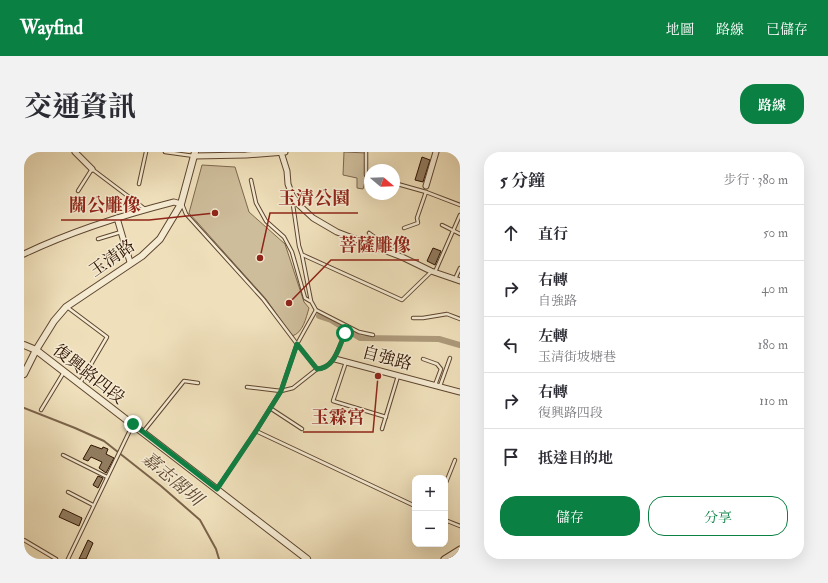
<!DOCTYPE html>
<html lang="zh-TW">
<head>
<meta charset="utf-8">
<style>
	:root { --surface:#fff; --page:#f2f2f3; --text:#2b2b33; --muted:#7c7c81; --line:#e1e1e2; --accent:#0b8043 }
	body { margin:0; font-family:"IM FELL Double Pica","Noto Serif TC",serif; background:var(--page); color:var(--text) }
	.controls { position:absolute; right:12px; bottom:12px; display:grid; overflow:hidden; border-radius:8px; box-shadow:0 4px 16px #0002 }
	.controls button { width:36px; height:36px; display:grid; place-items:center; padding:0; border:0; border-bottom:1px solid var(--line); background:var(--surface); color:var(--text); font:20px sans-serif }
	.compass { position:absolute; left:340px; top:12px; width:36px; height:36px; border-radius:50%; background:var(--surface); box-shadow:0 4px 16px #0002; rotate:109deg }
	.stop { position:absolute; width:12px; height:12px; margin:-9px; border:3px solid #0b8043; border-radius:50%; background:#fff }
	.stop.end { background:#0b8043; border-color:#fff; box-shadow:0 1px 4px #0008 }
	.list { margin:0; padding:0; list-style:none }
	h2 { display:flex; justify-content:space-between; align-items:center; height:52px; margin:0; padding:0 16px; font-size:17px }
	h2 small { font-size:13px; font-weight:400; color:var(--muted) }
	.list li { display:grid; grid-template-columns:26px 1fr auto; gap:12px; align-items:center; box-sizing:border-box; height:56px; padding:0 16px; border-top:1px solid var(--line) }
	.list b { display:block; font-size:15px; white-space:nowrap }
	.list p { margin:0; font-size:13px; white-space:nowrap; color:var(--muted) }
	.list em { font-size:13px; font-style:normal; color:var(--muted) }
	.actions { display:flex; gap:8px; padding:12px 16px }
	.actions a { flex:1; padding:9px 0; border:1px solid var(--accent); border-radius:16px; text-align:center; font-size:14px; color:var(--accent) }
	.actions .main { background:var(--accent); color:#fff }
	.icon { flex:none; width:22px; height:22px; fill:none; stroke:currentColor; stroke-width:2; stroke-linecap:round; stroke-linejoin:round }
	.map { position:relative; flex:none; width:436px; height:407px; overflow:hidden; border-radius:16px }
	header { display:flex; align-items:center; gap:24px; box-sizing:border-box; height:56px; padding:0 20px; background:var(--accent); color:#fff }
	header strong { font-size:19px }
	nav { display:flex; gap:22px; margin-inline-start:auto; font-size:14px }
	.intro { display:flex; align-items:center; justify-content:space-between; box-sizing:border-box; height:96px; padding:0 24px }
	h1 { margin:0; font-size:28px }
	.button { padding:10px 18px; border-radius:16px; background:var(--accent); color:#fff; font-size:14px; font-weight:700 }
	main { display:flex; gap:24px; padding:0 24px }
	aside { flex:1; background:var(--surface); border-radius:16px; box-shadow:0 4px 16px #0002 }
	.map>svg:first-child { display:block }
</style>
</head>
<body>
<header>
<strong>Wayfind</strong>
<nav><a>地圖</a><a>路線</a><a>已儲存</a></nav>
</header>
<div class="intro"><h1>交通資訊</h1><a class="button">路線</a></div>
<main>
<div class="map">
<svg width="436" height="407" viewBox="0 0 436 407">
	<rect width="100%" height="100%" fill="#efe0bb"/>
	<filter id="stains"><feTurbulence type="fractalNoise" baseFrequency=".005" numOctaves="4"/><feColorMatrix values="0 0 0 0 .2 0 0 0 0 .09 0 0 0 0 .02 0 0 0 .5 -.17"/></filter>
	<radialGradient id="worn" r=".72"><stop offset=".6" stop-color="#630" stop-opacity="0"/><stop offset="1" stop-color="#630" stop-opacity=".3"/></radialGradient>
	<!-- green -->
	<g fill="#cebd9b" stroke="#7e674e">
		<polygon points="320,0 343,1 343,23 339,37 333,36 333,26 319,23"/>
		<path d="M178 13 211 15 225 60 261 92 280 150 285 156C282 166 279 181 268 184L242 147 165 61Z"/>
	</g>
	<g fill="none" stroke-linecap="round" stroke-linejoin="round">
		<!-- stream -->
		<polyline stroke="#7a634a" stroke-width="2" points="0,256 51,276 80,289 137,334 176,368 192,397 195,407"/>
		<!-- canal -->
		<polyline stroke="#ad9a7b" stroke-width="6" points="295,164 307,168 336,186 415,187 436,193"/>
	</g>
	<!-- building -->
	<g fill="#927d61" stroke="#2d1100">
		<polygon points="398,5 406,8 399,30 391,28"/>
		<polygon points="409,96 417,99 411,113 403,109"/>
		<polygon points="67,293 78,297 79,295 84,297 82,302 90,306 82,321 75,316 78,310 67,305 64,309 59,307"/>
		<polygon points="74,324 79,326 74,336 69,333"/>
		<polygon points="39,357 58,366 55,374 35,365"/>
		<polygon points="64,388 69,391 62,407 55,407"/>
	</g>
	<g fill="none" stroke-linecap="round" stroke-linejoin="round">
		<!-- service casing -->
		<g stroke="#5e452f" stroke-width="4.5">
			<g id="service">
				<polyline points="141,0 170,4"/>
				<polyline points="342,0 342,23 346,24"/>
				<polyline points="227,28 232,51 242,69 260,85 268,100 281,146 286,149"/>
				<polyline points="370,31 402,40 436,53"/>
				<polyline points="115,32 122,0"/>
				<polyline points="54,39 68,17 121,57"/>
				<path d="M268 46 275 94 278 103 287 149 292 158 273 192 293 217C315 215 313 189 326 176"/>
				<polyline points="158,52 162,62 239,147 273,192 257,239 232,279 193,337"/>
				<polyline points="418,73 436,82"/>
				<polyline points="380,76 394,71 393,66 402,40"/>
				<polyline points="345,81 374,102"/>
				<polyline points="74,87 97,80"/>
				<polyline points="279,103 378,148 407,120"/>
				<polyline points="411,120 436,63"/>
				<polyline points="431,127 436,116"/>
				<polyline points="43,155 83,185 56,231"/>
				<polyline points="292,158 335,180 349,183"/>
				<polyline points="389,166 399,166 423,162 436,167"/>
				<polyline points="399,207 413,212 417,217 411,233"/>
				<polyline points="322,210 309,249 362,265"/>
				<polyline points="416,234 426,206"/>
				<polyline points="223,235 257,239 269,236 293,217"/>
				<polyline points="246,256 278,277"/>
				<polyline points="17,258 40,220"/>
				<polyline points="358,277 374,224"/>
				<polyline points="232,279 391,354"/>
				<polyline points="119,280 160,229 174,231"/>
				<polyline points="39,303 83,325"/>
				<polyline points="421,333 431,308"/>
				<polyline points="44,340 69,353"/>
				<polyline points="421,368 436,374"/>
				<polyline points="0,388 32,407"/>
				<polyline points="44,407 109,272"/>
			</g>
		</g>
		<!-- minor casing -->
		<g stroke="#5e452f" stroke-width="7">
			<g id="minor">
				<polyline points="51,0 68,17"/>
				<polyline points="257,0 263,19 264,32 268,43 275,53 289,66 313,80 378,105 407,119 436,129"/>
				<polyline points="170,4 222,3 261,0"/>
				<polyline points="402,34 412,0"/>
				<polyline points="93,66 106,110"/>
				<path d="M0 102C48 79 99 63 150 50L157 52"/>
				<polyline points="311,207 436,240"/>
				<polyline points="420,407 436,397"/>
			</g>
		</g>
		<!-- tertiary casing -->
		<g stroke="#5e452f" stroke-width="8">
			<g id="tertiary">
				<polyline points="0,193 12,198 283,407"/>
				<polyline points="0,222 12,198 30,169 42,155 118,104 136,87 157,52 171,0"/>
			</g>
		</g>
		<!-- service -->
		<use href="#service" stroke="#f5ebd3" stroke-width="2.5"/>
		<!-- minor -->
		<use href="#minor" stroke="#f5ebd3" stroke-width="5"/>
		<!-- tertiary -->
		<use href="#tertiary" stroke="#f5ebd3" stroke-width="6"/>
	</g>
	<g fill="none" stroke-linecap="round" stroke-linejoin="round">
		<!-- route -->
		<path stroke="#0b8043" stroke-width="5" d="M109 272 193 337 232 279 257 239 273 192 293 217C311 216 315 195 321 181"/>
	</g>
	<g text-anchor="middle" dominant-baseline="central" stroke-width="3" stroke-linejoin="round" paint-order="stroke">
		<!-- street labels -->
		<g font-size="17" fill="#2d1100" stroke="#f5ebd3">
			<text transform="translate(88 106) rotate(-35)">玉清路</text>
			<text transform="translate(363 206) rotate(15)">自強路</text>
			<text transform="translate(65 222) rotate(38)">復興路四段</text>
		</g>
		<!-- water labels -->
		<g font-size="18" font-style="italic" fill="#604831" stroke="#f5ebd3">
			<text transform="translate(148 327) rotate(40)">嘉志閣圳</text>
		</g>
	</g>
	<!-- callouts -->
	<path fill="none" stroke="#8f2418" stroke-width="1.5" d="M236 106L246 61H334M191 61L125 68H37M265 151L307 108H395M354 224L349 280H279"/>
	<g fill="#8f2418" stroke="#f5ebd3" stroke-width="1.5">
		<circle cx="236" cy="106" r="4"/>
		<circle cx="191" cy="61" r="4"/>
		<circle cx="265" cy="151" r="4"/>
		<circle cx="354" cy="224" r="4"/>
	</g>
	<g font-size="18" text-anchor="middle" font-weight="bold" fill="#8f2418" stroke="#f5ebd3" stroke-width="3" stroke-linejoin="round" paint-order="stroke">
		<text x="290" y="52">玉清公園</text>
		<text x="81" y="59">關公雕像</text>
		<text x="351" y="99">菩薩雕像</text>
		<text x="314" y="271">玉霖宮</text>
	</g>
	<rect width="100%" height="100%" filter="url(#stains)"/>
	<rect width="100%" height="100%" fill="url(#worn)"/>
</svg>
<div class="controls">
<button>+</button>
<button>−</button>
</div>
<svg class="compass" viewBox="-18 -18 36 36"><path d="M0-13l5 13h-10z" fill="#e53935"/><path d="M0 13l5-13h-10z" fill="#7c7c81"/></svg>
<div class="stop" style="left:321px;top:181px"></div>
<div class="stop end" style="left:109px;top:272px"></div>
</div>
<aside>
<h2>5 分鐘<small>步行 · 380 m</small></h2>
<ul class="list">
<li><svg class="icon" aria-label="ahead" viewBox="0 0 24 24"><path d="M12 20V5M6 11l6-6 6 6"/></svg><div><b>直行</b></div><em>50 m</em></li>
<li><svg class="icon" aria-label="right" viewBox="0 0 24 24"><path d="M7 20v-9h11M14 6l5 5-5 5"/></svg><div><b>右轉</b><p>自強路</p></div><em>40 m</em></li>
<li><svg class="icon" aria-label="left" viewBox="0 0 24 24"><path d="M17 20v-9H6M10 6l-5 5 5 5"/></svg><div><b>左轉</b><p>玉清街坡塘巷</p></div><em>180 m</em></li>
<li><svg class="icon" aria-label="right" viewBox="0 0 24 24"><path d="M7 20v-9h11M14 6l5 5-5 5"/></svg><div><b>右轉</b><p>復興路四段</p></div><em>110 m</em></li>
<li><svg class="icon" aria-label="arrive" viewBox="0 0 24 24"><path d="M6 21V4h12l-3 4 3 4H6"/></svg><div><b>抵達目的地</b></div></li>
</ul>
<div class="actions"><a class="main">儲存</a><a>分享</a></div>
</aside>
</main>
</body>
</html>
